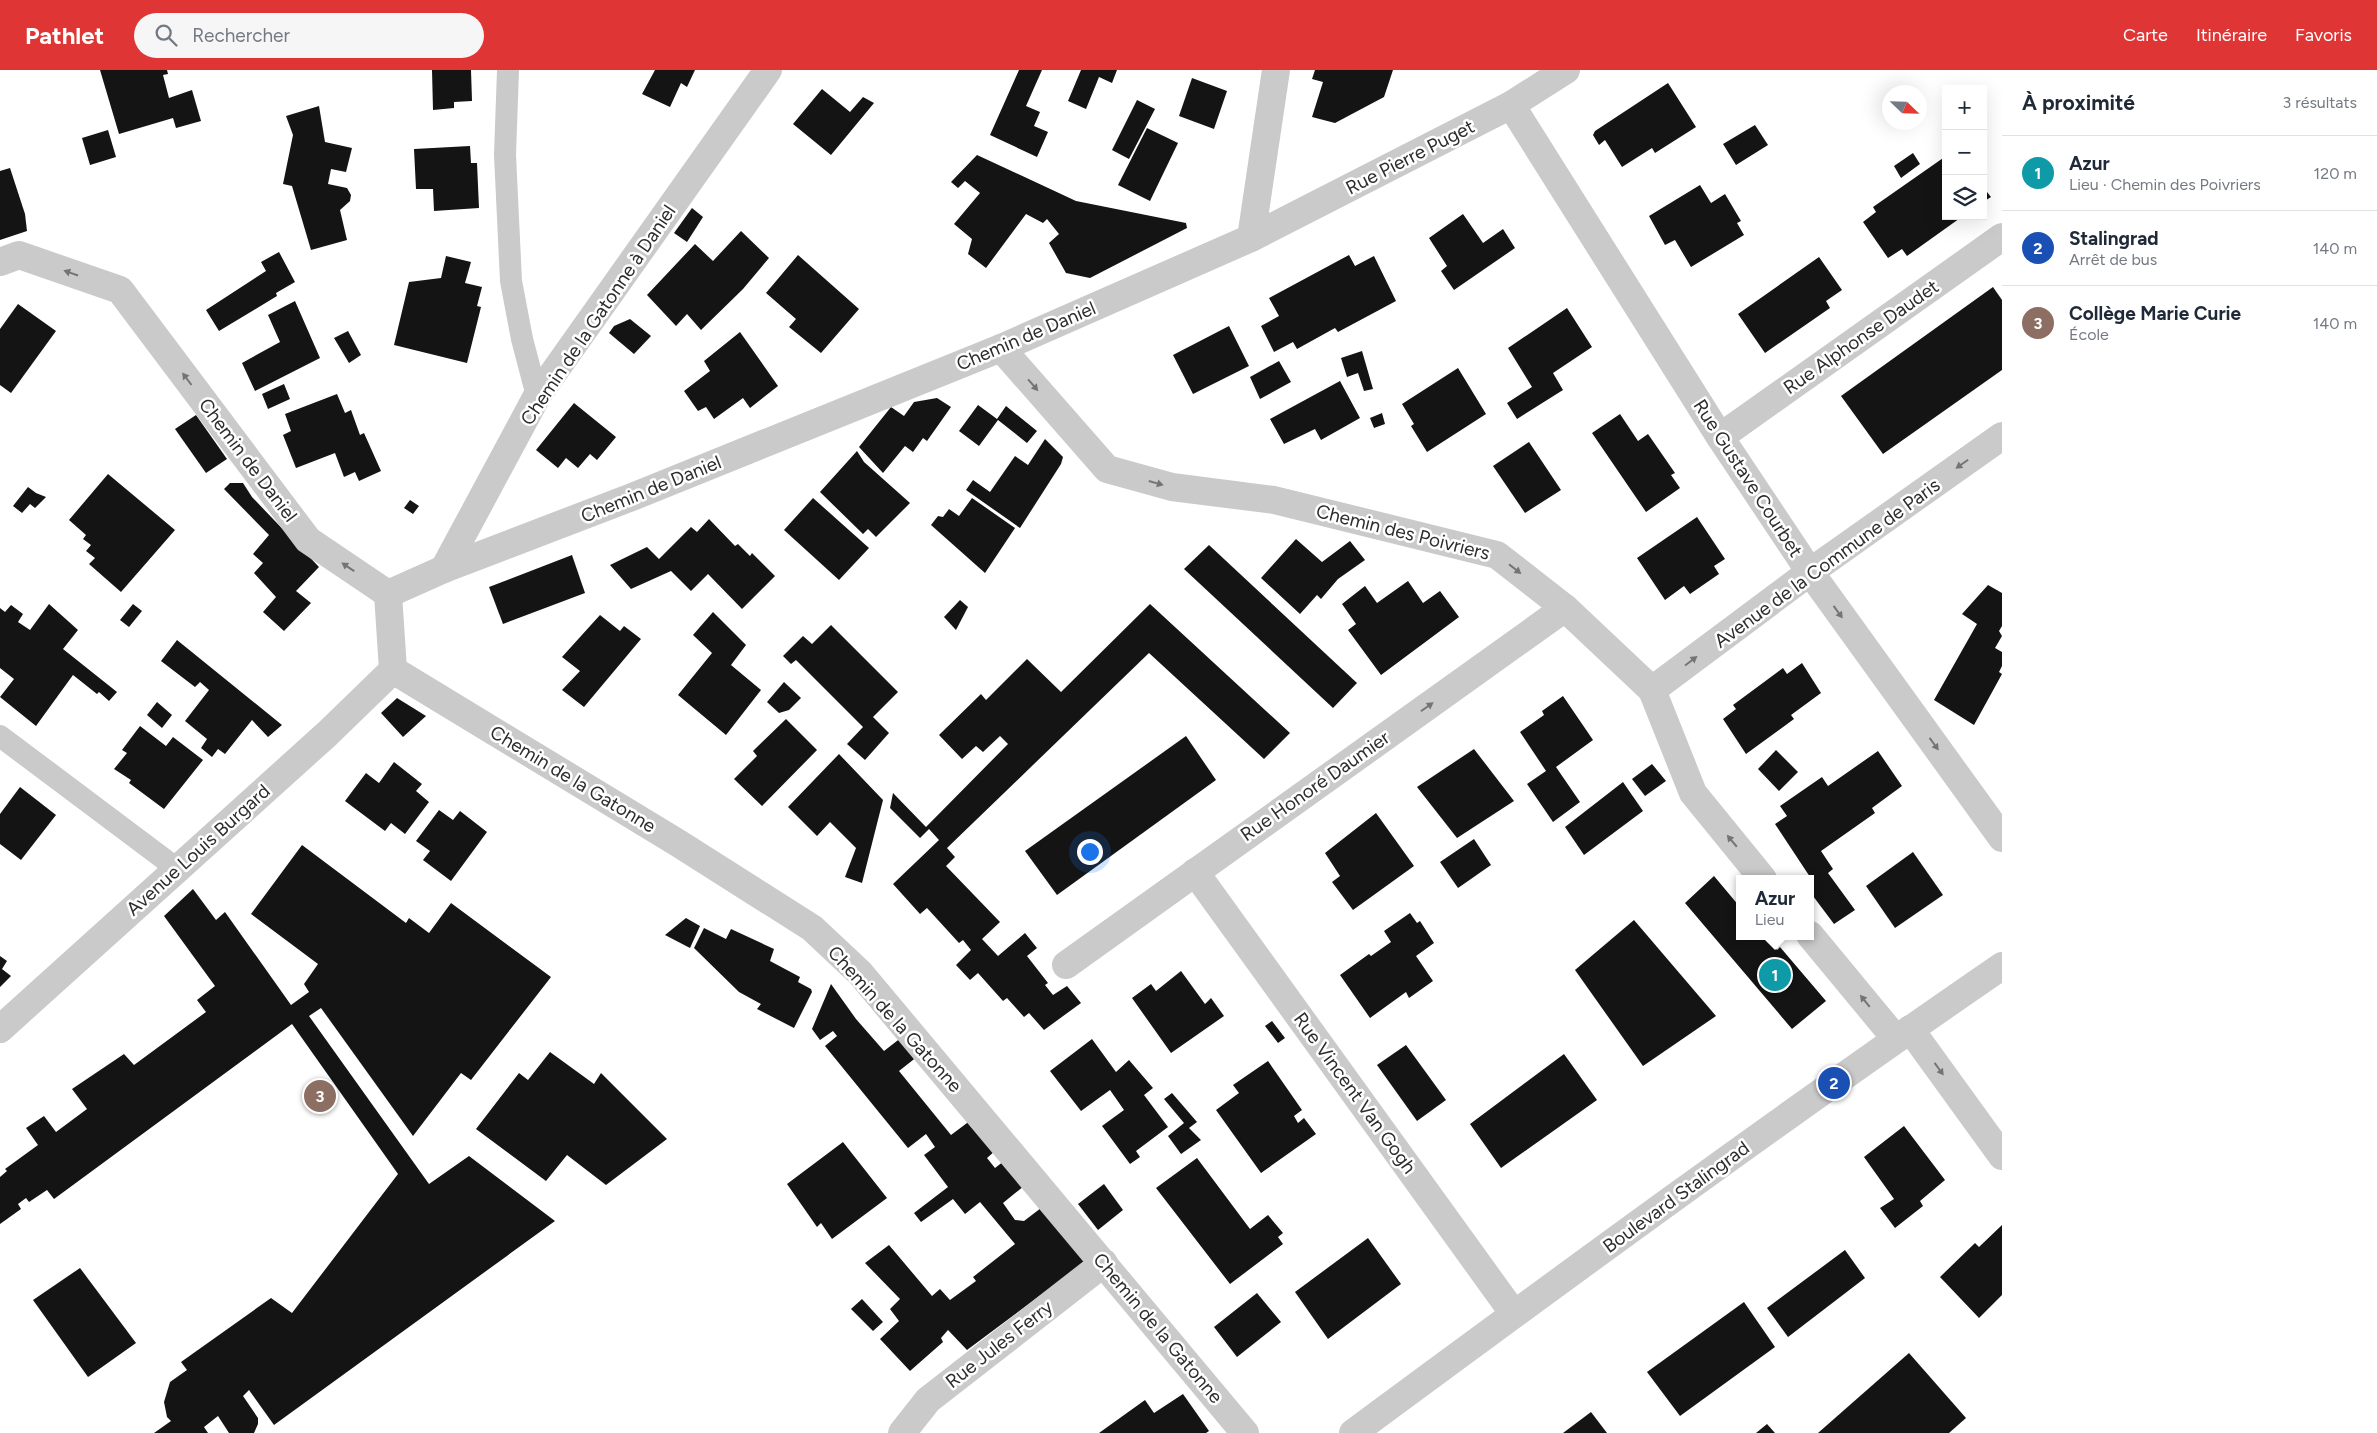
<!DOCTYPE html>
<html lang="fr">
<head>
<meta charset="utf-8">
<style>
	:root { --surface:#fff; --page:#f6f6f7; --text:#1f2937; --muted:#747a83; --line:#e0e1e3; --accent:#df3534 }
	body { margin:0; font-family:Figtree,sans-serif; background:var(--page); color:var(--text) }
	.controls { position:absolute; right:15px; top:15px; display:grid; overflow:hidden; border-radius:0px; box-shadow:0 5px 20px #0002 }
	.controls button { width:45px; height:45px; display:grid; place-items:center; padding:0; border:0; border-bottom:1px solid var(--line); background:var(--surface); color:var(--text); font:25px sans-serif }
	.compass { position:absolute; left:1882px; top:15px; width:45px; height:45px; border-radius:50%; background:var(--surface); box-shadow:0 5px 20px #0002; rotate:113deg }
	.you { position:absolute; left:1089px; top:781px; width:18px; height:18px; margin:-12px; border:4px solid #fff; border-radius:50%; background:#1a73e8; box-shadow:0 0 0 8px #1a73e833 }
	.badge { display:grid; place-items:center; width:32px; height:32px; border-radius:50%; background:var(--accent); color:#fff; font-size:16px; font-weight:700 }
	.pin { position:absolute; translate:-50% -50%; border:2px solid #fff; box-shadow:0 1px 5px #0006 }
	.popup { position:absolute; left:1736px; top:805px; width:78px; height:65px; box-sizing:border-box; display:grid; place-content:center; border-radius:0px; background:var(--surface); filter:drop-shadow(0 1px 4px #0005); font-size:16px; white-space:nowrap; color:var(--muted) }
	.popup b { font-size:19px; color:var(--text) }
	.popup::after { content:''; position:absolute; left:50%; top:100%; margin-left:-10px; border:10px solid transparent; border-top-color:var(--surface) }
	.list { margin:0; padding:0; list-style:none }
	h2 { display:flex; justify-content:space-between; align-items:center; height:65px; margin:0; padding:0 20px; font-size:21px }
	h2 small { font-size:16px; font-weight:400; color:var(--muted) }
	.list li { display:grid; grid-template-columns:32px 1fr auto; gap:15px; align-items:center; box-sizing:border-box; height:75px; padding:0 20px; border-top:1px solid var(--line) }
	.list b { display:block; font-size:19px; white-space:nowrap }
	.list p { margin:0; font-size:16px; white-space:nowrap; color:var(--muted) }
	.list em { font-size:16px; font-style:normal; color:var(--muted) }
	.icon { flex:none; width:28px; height:28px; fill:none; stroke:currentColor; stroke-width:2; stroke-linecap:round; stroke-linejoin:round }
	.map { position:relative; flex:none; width:2002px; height:1363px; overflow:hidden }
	header { display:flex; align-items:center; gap:30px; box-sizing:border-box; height:70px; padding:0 25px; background:var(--accent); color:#fff }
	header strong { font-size:24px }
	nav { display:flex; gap:28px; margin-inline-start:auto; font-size:18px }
	.search { width:350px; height:45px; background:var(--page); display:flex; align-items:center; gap:12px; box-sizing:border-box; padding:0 18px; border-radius:28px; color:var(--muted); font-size:19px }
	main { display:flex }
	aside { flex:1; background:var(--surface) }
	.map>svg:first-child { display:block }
</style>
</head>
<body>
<header>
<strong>Pathlet</strong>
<div class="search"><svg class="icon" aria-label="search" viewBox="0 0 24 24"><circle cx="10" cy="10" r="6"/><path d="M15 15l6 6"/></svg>Rechercher</div>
<nav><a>Carte</a><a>Itinéraire</a><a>Favoris</a></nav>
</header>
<main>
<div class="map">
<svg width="2002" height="1363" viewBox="0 0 2002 1363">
	<rect width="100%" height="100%" fill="#fff"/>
	<!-- building -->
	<g fill="#141414">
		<polygon points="100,0 167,0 168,4 163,5 169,28 192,20 201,51 176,58 173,48 119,64"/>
		<polygon points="432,0 471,0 472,31 454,32 454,38 433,40"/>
		<polygon points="655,0 695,0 687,17 681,13 670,37 642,24"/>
		<polygon points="1019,0 1042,0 1026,36 1040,42 1034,56 1048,62 1037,87 990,65"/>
		<polygon points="1081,0 1117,0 1112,13 1099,7 1086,39 1068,31"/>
		<polygon points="1315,0 1393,0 1384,27 1335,53 1312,47 1323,12 1312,9"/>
		<polygon points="1192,8 1227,21 1214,59 1179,46"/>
		<polygon points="1668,13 1696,57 1655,83 1652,78 1622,97 1605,70 1599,75 1593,65 1595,61"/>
		<polygon points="822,19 850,42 863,27 874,33 831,85 793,54"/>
		<polygon points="1137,30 1155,39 1129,89 1112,80"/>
		<polygon points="319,36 325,72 352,78 346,102 331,99 328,114 347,118 351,125 350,131 340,140 347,170 311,180 292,116 283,114 293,65 286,46"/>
		<polygon points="1755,55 1768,75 1736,95 1723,74"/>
		<polygon points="1147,58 1178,73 1150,131 1118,115"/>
		<polygon points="108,60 116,87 90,95 82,68"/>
		<polygon points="470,76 471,93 477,93 479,138 434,141 433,119 416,119 414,79"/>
		<polygon points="1913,83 1920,94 1901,108 1894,96"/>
		<polygon points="977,85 1076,131 1186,153 1187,158 1090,208 1066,203 1049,173 1059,164 1047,149 1043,153 1026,144 986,198 968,184 972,169 954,154 980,123 965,111 958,118 951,112"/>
		<polygon points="1946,86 1946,146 1963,146 1907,186 1902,179 1888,188 1863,152 1876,142 1873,137"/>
		<polygon points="10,98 25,144 27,161 0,170 0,101"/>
		<polygon points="1700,115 1711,133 1725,124 1741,151 1737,153 1744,165 1691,197 1675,170 1665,175 1649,146"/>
		<polygon points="1983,117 1991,127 1983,132"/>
		<polygon points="692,138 703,147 687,172 674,163"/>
		<polygon points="1463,144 1483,173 1503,159 1515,178 1454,220 1441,201 1447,196 1429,168"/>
		<polygon points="741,161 769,188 743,219 701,260 687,244 676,256 647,225 695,174 713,191"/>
		<polygon points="279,182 295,212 276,223 277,226 219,261 206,240 266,201 261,192"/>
		<polygon points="798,185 859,239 821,283 789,257 796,249 766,223"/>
		<polygon points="1349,185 1355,196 1374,186 1396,231 1338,262 1335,258 1297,279 1293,272 1274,282 1261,256 1279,246 1269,228"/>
		<polygon points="446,186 471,192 465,213 482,217 477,236 481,237 467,293 394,275 409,212 441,208"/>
		<polygon points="1819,187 1842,220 1826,231 1830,238 1765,283 1738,244"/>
		<polygon points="1993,217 2002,230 2002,300 1883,384 1841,326"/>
		<polygon points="295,231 320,288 255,321 242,293 280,272 268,245"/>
		<polygon points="18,234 56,261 11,323 0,315 0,259"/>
		<polygon points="1567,238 1592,277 1553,303 1563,320 1517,349 1507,333 1532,317 1508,278"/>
		<polygon points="630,249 651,266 634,284 609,263 614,256"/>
		<polygon points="1229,256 1249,296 1193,324 1173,285"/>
		<polygon points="348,261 361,285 349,293 334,268"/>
		<polygon points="740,262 778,316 750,338 743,328 714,349 706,337 698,341 684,321 710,301 704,291"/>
		<polygon points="1362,281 1373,319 1364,321 1358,303 1347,307 1341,288"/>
		<polygon points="1279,291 1291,312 1260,329 1250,307"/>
		<polygon points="1458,298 1486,344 1427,382 1411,356 1414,354 1402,334"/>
		<polygon points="1340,311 1360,348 1321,370 1315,359 1284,374 1270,349"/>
		<polygon points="284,314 290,329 268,339 262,324"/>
		<polygon points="337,324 345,343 351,340 360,365 364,363 381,401 359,411 355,402 344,407 335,383 296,398 283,365 291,361 285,344"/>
		<polygon points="937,328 951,337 927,371 923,368 913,382 905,376 883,403 859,377 891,337 904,346 914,332"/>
		<polygon points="574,333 616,367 597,390 590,384 578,398 566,388 558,398 536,380"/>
		<polygon points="978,335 997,349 1006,336 1037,361 1027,373 998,350 979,376 959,361"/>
		<polygon points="1382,343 1385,354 1374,358 1370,348"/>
		<polygon points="1620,344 1638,371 1648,364 1675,403 1671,405 1680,418 1646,442 1592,363"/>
		<polygon points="196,345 227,389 206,403 175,359"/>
		<polygon points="1045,369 1063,387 1061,394 1020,458 966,420 973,410 990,422 1015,386 1028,395"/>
		<polygon points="1529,372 1561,420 1525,443 1493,396"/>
		<polygon points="857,381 864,392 910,433 876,467 868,459 863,464 820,422"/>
		<polygon points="108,404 175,460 121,522 89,494 95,488 86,481 91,475 83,469 86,465 69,450"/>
		<polygon points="230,413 243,413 252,427 319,497 296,521 311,533 284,561 263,542 276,527 254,503 263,493 253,484 269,465 224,419"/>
		<polygon points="28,417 36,423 46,427 35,438 30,434 22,443 13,436"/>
		<polygon points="813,428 869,478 839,510 784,460"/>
		<polygon points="972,428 1015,458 985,503 931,455 938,446 943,447 949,439 959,446"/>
		<polygon points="410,430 419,436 413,444 404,438"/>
		<polygon points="1697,447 1725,489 1714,496 1719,504 1690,524 1684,516 1665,530 1637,488"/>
		<polygon points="709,449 735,476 738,474 750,486 752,483 775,506 742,539 708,504 691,521 671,501 631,519 610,495 647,477 659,489 691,457 697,462"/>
		<polygon points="1296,469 1322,492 1350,471 1365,490 1338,509 1321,529 1317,525 1300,544 1261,508"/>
		<polygon points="1209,475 1357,613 1333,638 1184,499"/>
		<polygon points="572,485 585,523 503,554 489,517"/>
		<polygon points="1408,511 1423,533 1440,521 1459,547 1381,605 1348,560 1356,554 1342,534 1365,516 1377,533"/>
		<polygon points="1988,515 2002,523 2002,556 1999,561 2002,566 1995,578 2002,582 2002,596 1999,602 2002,604 1974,655 1934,630 1977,554 1962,544"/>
		<polygon points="960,530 968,537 956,560 944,547"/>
		<polygon points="49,534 78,560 63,579 117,622 109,631 99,622 97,624 73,605 36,656 0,627 14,609 0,598 0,538 5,542 11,535 23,544 18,552 30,560"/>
		<polygon points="133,534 142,541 129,557 120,550"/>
		<polygon points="1150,534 1290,663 1264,689 1149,583 947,778 955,787 946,796 1000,852 982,869 998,886 1025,863 1037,878 1027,886 1048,913 1045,915 1053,925 1067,916 1081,933 1044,960 1029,943 1024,947 1007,928 1003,931 978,903 970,910 956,895 971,880 963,870 959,873 927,838 920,844 893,814 939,770 929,759 920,768 890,738 893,723 926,757 1008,674 1000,666 983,682 976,676 962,689 939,665 981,624 986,630 1027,589 1061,622"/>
		<polygon points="713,542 746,575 731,595 761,620 726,665 678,625 712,583 693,565"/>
		<polygon points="600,545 620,561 624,556 641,569 584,637 562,620 580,601 562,587"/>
		<polygon points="831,555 898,622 873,647 889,663 865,690 847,674 863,657 796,590 791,594 783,586 803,566 812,574"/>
		<polygon points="177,570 282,655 268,667 252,650 225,684 218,679 212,687 201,678 207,669 185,651 209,620 200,612 195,617 161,591"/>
		<polygon points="1802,593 1821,623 1791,645 1794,649 1746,684 1723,649 1736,639 1733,635 1783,598 1787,604"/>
		<polygon points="784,612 801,628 789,640 779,643 767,632"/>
		<polygon points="1563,626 1593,670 1556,697 1580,732 1553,752 1527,714 1546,701 1520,662 1544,645 1542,641"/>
		<polygon points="397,628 426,646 403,667 381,643"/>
		<polygon points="157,632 172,645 162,658 147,645"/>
		<polygon points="786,649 817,680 762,736 734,709 757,686 753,681"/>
		<polygon points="140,656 166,676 173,667 203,690 164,739 129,713 131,710 114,699 127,683 122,680"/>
		<polygon points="1186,666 1216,710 1057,825 1025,781"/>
		<polygon points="1474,679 1514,731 1457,768 1417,717"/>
		<polygon points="1776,680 1798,702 1779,721 1758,699"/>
		<polygon points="1878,681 1902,716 1872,738 1875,743 1821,781 1833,799 1828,803 1855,840 1834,854 1810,822 1810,816 1814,813 1775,754 1787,746 1780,736 1822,707 1828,716"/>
		<polygon points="839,684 883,730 862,813 845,807 856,778 830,752 817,766 788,737"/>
		<polygon points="394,692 422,714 416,721 429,732 405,764 391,753 385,761 345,731 366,703 379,713"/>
		<polygon points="1652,694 1666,711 1645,726 1632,709"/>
		<polygon points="1623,712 1643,741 1584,785 1565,757"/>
		<polygon points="20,717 56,745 21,790 0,774 0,744"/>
		<polygon points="439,740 453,750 460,741 487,762 451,811 423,790 430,781 416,771"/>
		<polygon points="1376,743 1414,796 1353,840 1332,812 1340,806 1325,783"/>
		<polygon points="1474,769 1491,795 1458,818 1440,792"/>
		<polygon points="302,775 406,853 409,848 429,863 451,833 551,907 471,1010 461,1003 413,1066 321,938 309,946 429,1114 469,1086 555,1151 274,1355 249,1320 243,1326 258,1348 258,1354 254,1363 229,1363 218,1346 204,1357 208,1363 154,1363 171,1351 167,1347 164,1332 170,1312 187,1300 181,1292 271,1228 292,1243 398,1104 292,954 54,1129 47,1120 29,1132 26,1128 18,1134 21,1139 0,1154 0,1107 7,1101 5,1099 38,1075 26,1058 44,1046 56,1062 87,1039 72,1019 124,984 134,995 206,942 197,930 215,916 164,846 193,819 216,850 225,842 291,935 309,922 304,914 318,894 251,844"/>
		<polygon points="1913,782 1943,825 1895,858 1866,816"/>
		<polygon points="1714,806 1740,837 1740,866 1765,866 1777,880 1780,877 1826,931 1792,959 1685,833"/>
		<polygon points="1410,843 1417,853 1420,851 1434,873 1416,886 1433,911 1409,928 1406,922 1370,948 1340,905 1369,884 1371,886 1391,872 1384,861"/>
		<polygon points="686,848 700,856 690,878 665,865"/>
		<polygon points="1634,850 1716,946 1643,996 1575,900"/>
		<polygon points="704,858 726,869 731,859 774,879 770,891 800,907 798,912 811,919 812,922 794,958 757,939 761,934 739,922 694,878"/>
		<polygon points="0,886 7,891 2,899 11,906 0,917"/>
		<polygon points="1181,901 1205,934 1211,928 1224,946 1171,983 1132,928 1151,914 1156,921"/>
		<polygon points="831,914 856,949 884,981 902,967 918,986 899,1001 951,1065 971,1050 995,1081 987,1088 995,1098 1004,1091 1024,1116 1003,1133 1015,1150 1024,1151 1041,1138 1085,1192 967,1280 948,1260 941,1268 943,1272 910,1301 880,1269 899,1251 890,1239 900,1229 865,1193 889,1175 932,1226 940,1219 950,1230 976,1211 973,1207 1015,1174 980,1132 965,1144 953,1129 921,1152 914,1143 948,1117 924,1085 935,1077 926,1064 908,1078 825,976 837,966 833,961 820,970 812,959"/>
		<polygon points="1272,951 1285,968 1278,973 1265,956"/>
		<polygon points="1092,969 1116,1002 1129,990 1153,1018 1144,1025 1168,1057 1136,1081 1140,1087 1130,1094 1102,1056 1124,1040 1110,1020 1081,1041 1050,1001"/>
		<polygon points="1406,975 1446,1030 1417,1051 1377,995"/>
		<polygon points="550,982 594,1014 601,1003 667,1069 606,1115 567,1085 546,1111 476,1059 519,1003 528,1010"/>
		<polygon points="1564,984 1597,1030 1501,1098 1470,1054"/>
		<polygon points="1268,991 1302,1040 1294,1046 1298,1053 1304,1048 1316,1064 1261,1103 1216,1040 1239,1023 1233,1015"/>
		<polygon points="1172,1023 1197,1052 1189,1058 1201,1070 1181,1084 1168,1066 1184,1053 1164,1029"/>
		<polygon points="1904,1056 1945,1110 1920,1131 1923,1136 1895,1158 1880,1138 1894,1129 1864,1087"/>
		<polygon points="843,1072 887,1128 832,1169 821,1153 817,1157 787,1114"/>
		<polygon points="1197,1088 1250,1159 1268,1145 1283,1163 1278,1167 1283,1174 1230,1214 1156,1118"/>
		<polygon points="1104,1114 1123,1140 1098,1160 1078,1134"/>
		<polygon points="2002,1155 2002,1225 1979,1248 1940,1207 1975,1173 1979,1177"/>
		<polygon points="1368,1168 1401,1214 1328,1269 1295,1222"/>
		<polygon points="1845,1180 1865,1208 1788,1267 1767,1238"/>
		<polygon points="80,1198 136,1273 88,1307 33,1230"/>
		<polygon points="1257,1223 1281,1252 1237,1287 1214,1257"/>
		<polygon points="862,1229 883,1252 873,1261 851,1239"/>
		<polygon points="1744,1232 1775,1277 1680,1346 1647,1302"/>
		<polygon points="1909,1283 1966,1348 1949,1363 1818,1363"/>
		<polygon points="1183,1324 1209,1361 1206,1363 1099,1363 1145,1330 1154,1343"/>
		<polygon points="1591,1342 1607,1363 1563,1363"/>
		<polygon points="1767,1354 1775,1363 1756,1363"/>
	</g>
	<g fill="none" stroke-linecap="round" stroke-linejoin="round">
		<!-- service -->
		<g stroke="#cacaca" stroke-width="22">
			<polyline points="508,0 505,85 511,211 522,269 537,326"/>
			<polyline points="0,666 176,798"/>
		</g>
		<!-- minor -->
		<g stroke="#cacaca" stroke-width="28">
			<polyline points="1511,35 1720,367 1810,502 2002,768"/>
			<polyline points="1251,168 1511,35 1566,0"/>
			<polyline points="0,192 19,185 120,220 308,470 388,524"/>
			<polyline points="1001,278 1107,399 1172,417 1274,430 1497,485 1565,538 1652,620 1693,723 1763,809"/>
			<polyline points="1720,367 2002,167"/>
			<polyline points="444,499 537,326 768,0"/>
			<polyline points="388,524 393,600 678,773 812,858 860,903 1245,1363"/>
			<polyline points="388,524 444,499 632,427 1001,278 1251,168 1276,0"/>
			<polyline points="1652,620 1810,502 2002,366"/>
			<polyline points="1195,802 1514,1244"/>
			<polyline points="1810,865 1896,969"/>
			<polyline points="1066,895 1565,538"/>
			<polyline points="0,959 327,664 393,600"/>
			<polyline points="1910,959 2002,1086"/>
			<polyline points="902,1363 928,1330 1104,1193"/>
		</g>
		<!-- tertiary -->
		<path stroke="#cacaca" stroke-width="28" d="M1353 1363C1567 1205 1782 1047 2002 896"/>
	</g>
	<!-- one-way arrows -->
	<defs><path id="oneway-solid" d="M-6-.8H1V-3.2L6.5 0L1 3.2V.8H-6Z" transform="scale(1.25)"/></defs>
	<g fill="#747474">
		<use href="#oneway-solid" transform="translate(71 203) rotate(-161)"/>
		<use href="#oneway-solid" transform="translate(187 309) rotate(-127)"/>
		<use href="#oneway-solid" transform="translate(1033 315) rotate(49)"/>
		<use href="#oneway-solid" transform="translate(1962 394) rotate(145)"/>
		<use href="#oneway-solid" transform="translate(1156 413) rotate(16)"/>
		<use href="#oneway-solid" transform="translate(348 497) rotate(-146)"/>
		<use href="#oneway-solid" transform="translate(1515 499) rotate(38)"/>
		<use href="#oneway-solid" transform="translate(1838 542) rotate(54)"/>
		<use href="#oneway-solid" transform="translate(1691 591) rotate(-37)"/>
		<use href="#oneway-solid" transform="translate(1427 637) rotate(-35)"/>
		<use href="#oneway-solid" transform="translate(1934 674) rotate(54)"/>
		<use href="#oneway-solid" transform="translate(1732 771) rotate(-130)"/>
		<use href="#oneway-solid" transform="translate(1865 931) rotate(-129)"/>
		<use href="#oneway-solid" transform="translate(1939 999) rotate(54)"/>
	</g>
	<g text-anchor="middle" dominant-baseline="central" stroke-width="5" stroke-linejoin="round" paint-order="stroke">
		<!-- street labels -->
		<g font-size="19" fill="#2d2d2d" stroke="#fff">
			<text transform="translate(1410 87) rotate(-27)">Rue Pierre Puget</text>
			<text transform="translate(598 245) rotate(-56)">Chemin de la Gatonne à Daniel</text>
			<text transform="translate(1026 266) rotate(-23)">Chemin de Daniel</text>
			<text transform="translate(1861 267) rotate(-35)">Rue Alphonse Daudet</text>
			<text transform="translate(248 390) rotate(53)">Chemin de Daniel</text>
			<text transform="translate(1748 408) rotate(57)">Rue Gustave Courbet</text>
			<text transform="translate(651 419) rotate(-22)">Chemin de Daniel</text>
			<text transform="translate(1403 462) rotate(14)">Chemin des Poivriers</text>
			<text transform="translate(1827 493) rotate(-36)">Avenue de la Commune de Paris</text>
			<text transform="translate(573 709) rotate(31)">Chemin de la Gatonne</text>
			<text transform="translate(1315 716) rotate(-35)">Rue Honoré Daumier</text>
			<text transform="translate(198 780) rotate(-42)">Avenue Louis Burgard</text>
			<text transform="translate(895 949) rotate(48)">Chemin de la Gatonne</text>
			<text transform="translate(1355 1023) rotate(54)">Rue Vincent Van Gogh</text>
			<text transform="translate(1676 1127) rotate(-36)">Boulevard Stalingrad</text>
			<text transform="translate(1158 1258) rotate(50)">Chemin de la Gatonne</text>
			<text transform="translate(999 1274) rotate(-38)">Rue Jules Ferry</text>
		</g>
	</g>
</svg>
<div class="controls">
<button>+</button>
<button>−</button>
<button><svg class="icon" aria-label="layers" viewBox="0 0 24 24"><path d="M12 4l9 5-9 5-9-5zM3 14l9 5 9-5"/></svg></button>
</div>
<svg class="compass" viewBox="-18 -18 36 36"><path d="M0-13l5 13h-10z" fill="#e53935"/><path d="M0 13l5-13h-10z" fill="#747a83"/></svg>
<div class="you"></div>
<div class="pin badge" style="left:1775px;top:905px;background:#0f9aa8">1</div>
<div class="popup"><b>Azur</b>Lieu</div>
<div class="pin badge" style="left:1834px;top:1013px;background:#1a4fb4">2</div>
<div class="pin badge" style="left:320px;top:1026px;background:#8d6e63">3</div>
</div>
<aside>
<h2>À proximité<small>3 résultats</small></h2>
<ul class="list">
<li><span class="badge" style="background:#0f9aa8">1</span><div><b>Azur</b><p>Lieu · Chemin des Poivriers</p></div><em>120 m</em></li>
<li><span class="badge" style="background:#1a4fb4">2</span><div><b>Stalingrad</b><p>Arrêt de bus</p></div><em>140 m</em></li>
<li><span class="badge" style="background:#8d6e63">3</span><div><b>Collège Marie Curie</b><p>École</p></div><em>140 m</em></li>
</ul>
</aside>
</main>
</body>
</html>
